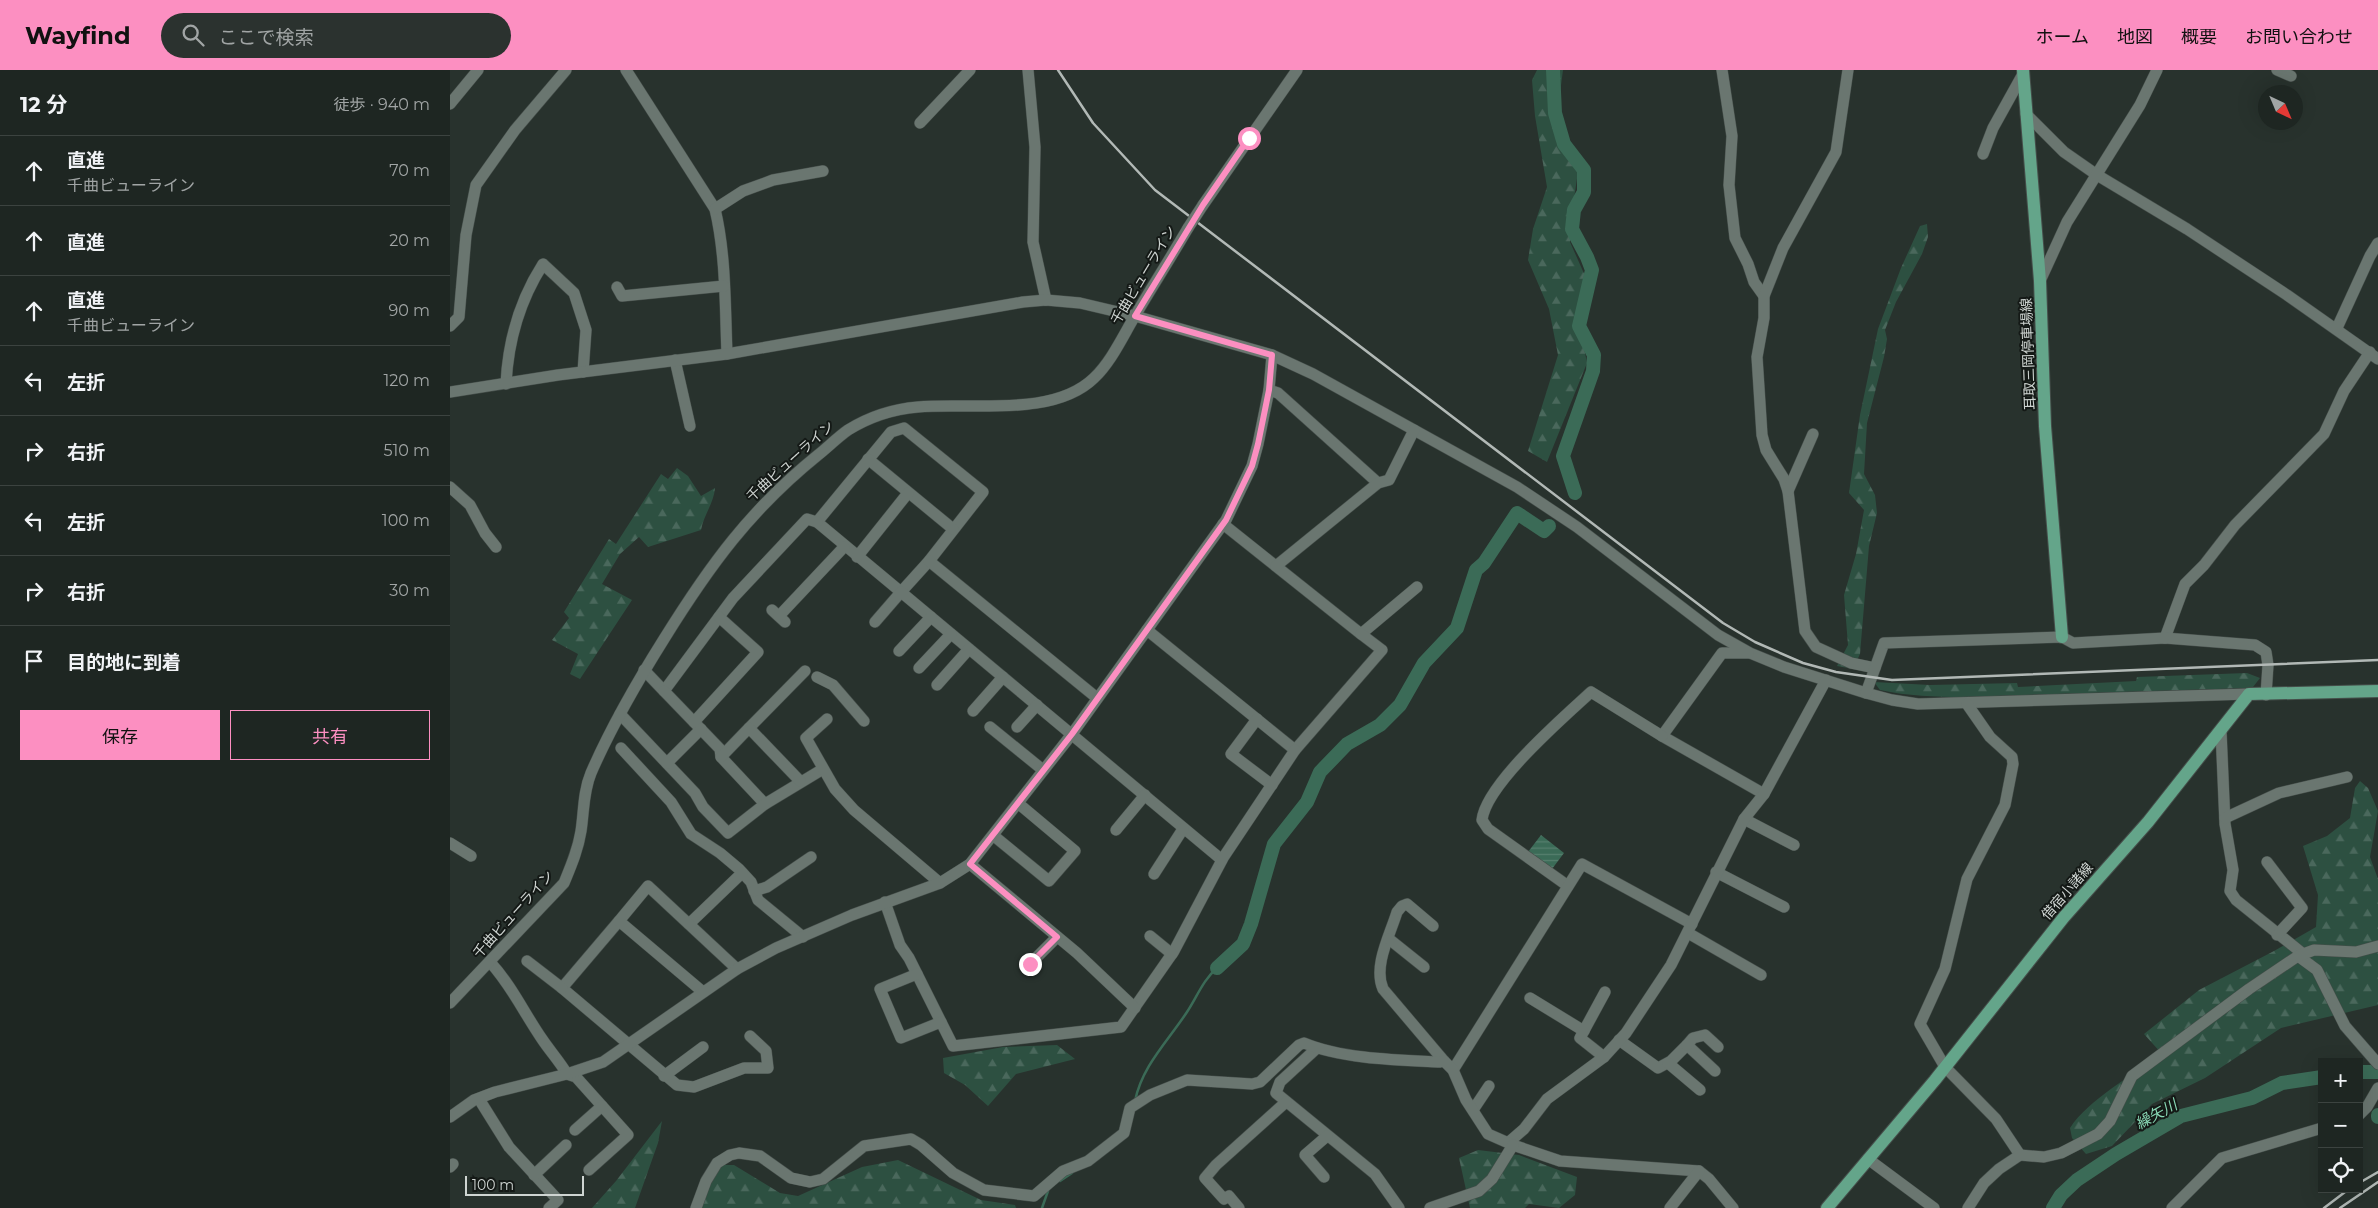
<!DOCTYPE html>
<html lang="ja">
<head>
<meta charset="utf-8">
<style>
	:root { --surface:#1e2622; --page:#2b322f; --text:#f1f3f6; --muted:#a1a5a5; --line:#3c4340; --accent:#fc8fc1 }
	body { margin:0; font-family:Montserrat,"Noto Sans JP",sans-serif; background:var(--page); color:var(--text) }
	.controls { position:absolute; right:15px; bottom:15px; display:grid; overflow:hidden; border-radius:0px; box-shadow:0 5px 20px #0002 }
	.controls button { width:45px; height:45px; display:grid; place-items:center; padding:0; border:0; border-bottom:1px solid var(--line); background:var(--surface); color:var(--text); font:25px sans-serif }
	.compass { position:absolute; left:1808px; top:15px; width:45px; height:45px; border-radius:50%; background:var(--surface); box-shadow:0 5px 20px #0002; rotate:136deg }
	.scale { position:absolute; left:15px; bottom:12px; width:119px; box-sizing:border-box; padding-left:5px; border:2px solid #cfd5d2; border-top:0; font-size:14px; line-height:18px; white-space:nowrap; color:#cfd5d2; -webkit-text-stroke:4px #141916; paint-order:stroke }
	.stop { position:absolute; width:15px; height:15px; margin:-11px; border:4px solid #fc8fc1; border-radius:50%; background:#fff }
	.stop.end { background:#fc8fc1; border-color:#fff; box-shadow:0 1px 5px #0008 }
	.list { margin:0; padding:0; list-style:none }
	h2 { display:flex; justify-content:space-between; align-items:center; height:65px; margin:0; padding:0 20px; font-size:21px }
	h2 small { font-size:16px; font-weight:400; color:var(--muted) }
	.list li { display:grid; grid-template-columns:32px 1fr auto; gap:15px; align-items:center; box-sizing:border-box; height:70px; padding:0 20px; border-top:1px solid var(--line) }
	.list b { display:block; font-size:19px; white-space:nowrap }
	.list p { margin:0; font-size:16px; white-space:nowrap; color:var(--muted) }
	.list em { font-size:16px; font-style:normal; color:var(--muted) }
	.actions { display:flex; gap:10px; padding:15px 20px }
	.actions a { flex:1; padding:11px 0; border:1px solid var(--accent); border-radius:0px; text-align:center; font-size:18px; color:var(--accent) }
	.actions .main { background:var(--accent); color:#111 }
	.icon { flex:none; width:28px; height:28px; fill:none; stroke:currentColor; stroke-width:2; stroke-linecap:round; stroke-linejoin:round }
	.map { position:relative; flex:none; width:1928px; height:1138px; overflow:hidden }
	header { display:flex; align-items:center; gap:30px; box-sizing:border-box; height:70px; padding:0 25px; background:var(--accent); color:#111 }
	header strong { font-size:24px }
	nav { display:flex; gap:28px; margin-inline-start:auto; font-size:18px }
	.search { width:350px; height:45px; background:var(--page); display:flex; align-items:center; gap:12px; box-sizing:border-box; padding:0 18px; border-radius:28px; color:var(--muted); font-size:19px }
	main { display:flex }
	aside { flex:1; background:var(--surface) }
	.map>svg:first-child { display:block }
</style>
</head>
<body>
<header>
<strong>Wayfind</strong>
<div class="search"><svg class="icon" aria-label="search" viewBox="0 0 24 24"><circle cx="10" cy="10" r="6"/><path d="M15 15l6 6"/></svg>ここで検索</div>
<nav><a>ホーム</a><a>地図</a><a>概要</a><a>お問い合わせ</a></nav>
</header>
<main>
<aside>
<h2>12 分<small>徒歩 · 940 m</small></h2>
<ul class="list">
<li><svg class="icon" aria-label="ahead" viewBox="0 0 24 24"><path d="M12 20V5M6 11l6-6 6 6"/></svg><div><b>直進</b><p>千曲ビューライン</p></div><em>70 m</em></li>
<li><svg class="icon" aria-label="ahead" viewBox="0 0 24 24"><path d="M12 20V5M6 11l6-6 6 6"/></svg><div><b>直進</b></div><em>20 m</em></li>
<li><svg class="icon" aria-label="ahead" viewBox="0 0 24 24"><path d="M12 20V5M6 11l6-6 6 6"/></svg><div><b>直進</b><p>千曲ビューライン</p></div><em>90 m</em></li>
<li><svg class="icon" aria-label="left" viewBox="0 0 24 24"><path d="M17 20v-9H6M10 6l-5 5 5 5"/></svg><div><b>左折</b></div><em>120 m</em></li>
<li><svg class="icon" aria-label="right" viewBox="0 0 24 24"><path d="M7 20v-9h11M14 6l5 5-5 5"/></svg><div><b>右折</b></div><em>510 m</em></li>
<li><svg class="icon" aria-label="left" viewBox="0 0 24 24"><path d="M17 20v-9H6M10 6l-5 5 5 5"/></svg><div><b>左折</b></div><em>100 m</em></li>
<li><svg class="icon" aria-label="right" viewBox="0 0 24 24"><path d="M7 20v-9h11M14 6l5 5-5 5"/></svg><div><b>右折</b></div><em>30 m</em></li>
<li><svg class="icon" aria-label="arrive" viewBox="0 0 24 24"><path d="M6 21V4h12l-3 4 3 4H6"/></svg><div><b>目的地に到着</b></div></li>
</ul>
<div class="actions"><a class="main">保存</a><a>共有</a></div>
</aside>
<div class="map">
<svg width="1928" height="1138" viewBox="0 0 1928 1138">
	<defs>
		<pattern id="forest-firs" width="22" height="20" patternUnits="userSpaceOnUse" patternTransform="scale(1.25)"><rect width="22" height="20" fill="#2d5041"/><path d="M5 1l3.5 6h-7zM16 11l3.5 6h-7z" fill="#4a685c"/></pattern>
		<pattern id="water-rules" width="6" height="5" patternUnits="userSpaceOnUse" patternTransform="scale(1.25)"><rect width="6" height="5" fill="#3b6b57"/><path d="M0 2.5h6" fill="none" stroke="#567f6e"/></pattern>
	</defs>
	<rect width="100%" height="100%" fill="#28322d"/>
	<!-- forest -->
	<g fill="url(#forest-firs)">
		<polygon points="1087,0 1113,0 1105,61 1107,75 1128,102 1123,135 1120,172 1136,208 1132,244 1134,278 1137,293 1097,392 1078,381 1108,285 1099,239 1078,190 1083,159 1097,117 1085,46 1082,10"/>
		<polygon points="1477,154 1478,167 1472,184 1446,232 1435,260 1437,269 1434,287 1417,353 1414,404 1425,425 1427,443 1419,476 1410,584 1403,599 1387,596 1398,575 1394,525 1406,484 1414,440 1399,423 1410,345 1428,259 1451,198 1470,156"/>
		<path d="M227 398 238 406 251 426 265 418C264 433 254 444 251 460L198 477 189 467 170 484 152 514 182 530 130 609 120 604 128 584 102 570 119 548 114 542 159 469 166 474 211 404 218 409Z"/>
		<path d="M1797 603 1810 608 1803 617 1799 618 1513 627C1485 627 1458 626 1430 620L1424 612 1480 615 1567 613 1568 617 1686 611 1687 607Z"/>
		<path d="M1910 711 1918 718 1928 741 1920 787 1928 809V935L1831 958 1755 1008 1702 1034 1662 1076 1636 1084 1622 1068 1620 1058C1639 1029 1683 1005 1712 984L1694 964 1749 920 1824 881 1866 857 1868 825 1853 776 1877 766 1900 748 1905 718Z"/>
		<polygon points="607,975 625,989 566,1004 538,1036 515,1015 494,1003 493,988 553,977"/>
		<polygon points="212,1051 208,1073 185,1138 142,1138 166,1111"/>
		<polygon points="1028,1080 1069,1085 1127,1107 1125,1125 1109,1138 1079,1134 1075,1138 1020,1138 1009,1088"/>
		<polygon points="448,1090 531,1130 565,1135 566,1138 249,1138 270,1095 284,1095 330,1123 348,1126 412,1097"/>
	</g>
	<!-- water -->
	<polygon fill="url(#water-rules)" points="1091,765 1114,783 1102,799 1078,782"/>
	<g fill="none" stroke-linecap="round" stroke-linejoin="round">
		<!-- stream -->
		<g stroke="#3b6b57" stroke-width="2.5">
			<path d="M685 1031C692 996 718 971 737 942 747 927 753 910 767 898"/>
			<polyline points="610,1111 622,1103"/>
			<polyline points="592,1138 598,1121"/>
		</g>
		<!-- river -->
		<g stroke="#3b6b57" stroke-width="14">
			<polyline points="1103,0 1105,43 1114,74 1134,100 1134,122 1124,140 1122,159 1137,187 1142,200 1129,256 1144,285 1143,301 1113,386 1125,423"/>
			<polyline points="767,898 793,874 801,854 824,774 857,732 870,702 897,674 930,655 950,635 974,593 1007,558 1026,500 1034,493 1067,443 1094,461 1099,456"/>
			<polyline points="1909,1002 1928,1002"/>
			<polyline points="1928,1045 1928,1047"/>
			<polyline points="1603,1138 1611,1125 1627,1110 1666,1084 1731,1046 1802,1028 1832,1013 1872,1007"/>
		</g>
		<!-- minor casing -->
		<g stroke="#454e4a" stroke-width="12">
			<g id="minor">
				<path d="M176 0 265 139C276 185 275 236 277 284"/>
				<polyline points="578,0 585,77 583,172 596,230"/>
				<polyline points="1272,0 1282,66 1279,115 1285,168 1298,194 1304,212 1314,226"/>
				<polyline points="1398,0 1386,82 1333,178 1314,226 1314,248 1307,287 1312,365 1316,380 1334,409 1338,421 1355,561 1366,577 1401,593 1425,598"/>
				<polyline points="1827,0 1841,6"/>
				<polyline points="0,34 28,0"/>
				<polyline points="1576,44 1614,82 1647,105 1737,159 1837,225 1928,289"/>
				<polyline points="470,53 520,0"/>
				<polyline points="1533,84 1543,58 1573,4"/>
				<polyline points="753,135 847,0"/>
				<polyline points="265,139 293,121 323,110 373,101"/>
				<polyline points="1590,211 1617,152 1690,35 1707,0"/>
				<polyline points="167,217 172,226 274,216"/>
				<polyline points="0,256 9,247 16,165 26,115 65,60 116,0"/>
				<polyline points="1887,258 1920,186 1928,173"/>
				<polyline points="225,290 240,356"/>
				<path d="M56 314C58 271 70 230 93 194L124 223 136 260 133 302"/>
				<polyline points="819,320 828,323 928,413"/>
				<polyline points="0,322 108,305 277,284 573,232 596,230 630,233 685,246 822,285 863,304 1067,417 1127,457 1268,565 1300,583 1334,597 1416,623 1442,630 1468,634 1799,624"/>
				<polygon points="454,358 533,422 479,491 451,522 367,452 441,362"/>
				<polyline points="418,389 503,459"/>
				<polyline points="0,417 20,435 35,463 46,477"/>
				<polyline points="1338,421 1363,364"/>
				<polyline points="773,454 911,564 967,517"/>
				<polyline points="407,487 458,423"/>
				<polyline points="479,491 647,628"/>
				<polyline points="826,496 928,413 939,410 964,360"/>
				<polyline points="322,540 335,552"/>
				<polyline points="329,546 394,477"/>
				<polyline points="425,552 451,522 772,790 724,881 671,957 503,976 459,888 450,875 435,832"/>
				<polyline points="697,560 845,680 932,580 911,564"/>
				<polyline points="1715,568 1735,514 1754,495 1785,455 1874,364 1894,321 1920,282"/>
				<polyline points="449,581 481,547"/>
				<polyline points="1298,583 1272,583 1212,666 1314,724"/>
				<polyline points="469,598 501,564"/>
				<polyline points="194,600 214,621 283,528 357,449 367,452"/>
				<polyline points="367,607 383,615 414,651"/>
				<polyline points="487,615 519,579"/>
				<polyline points="214,621 270,679 271,687 315,734"/>
				<polyline points="1416,623 1434,573 1612,567 1623,573 1715,568 1805,575 1816,582 1818,595 1816,625"/>
				<polyline points="1517,634 1540,667 1562,687 1563,694 1555,735 1517,809 1495,899 1470,954 1495,997 1546,1049 1570,1085"/>
				<polyline points="523,641 553,607"/>
				<polyline points="170,644 245,723 253,737 278,763 315,734 373,699"/>
				<polyline points="377,649 356,668 385,719 404,740 490,813"/>
				<polyline points="807,649 781,684 822,715"/>
				<polyline points="244,652 308,582 269,547"/>
				<polyline points="540,657 593,700"/>
				<polyline points="567,657 587,635"/>
				<polyline points="299,658 355,601"/>
				<polyline points="1771,661 1775,754 1783,800 1780,821 1786,830 1852,883"/>
				<polyline points="171,678 221,732 241,764 270,783 289,799 301,812 308,830 353,867"/>
				<polyline points="271,687 299,658 350,711"/>
				<polyline points="217,693 251,659"/>
				<polyline points="1775,748 1829,723 1897,707"/>
				<polyline points="1294,749 1344,775"/>
				<polyline points="666,760 695,725"/>
				<polyline points="544,766 599,811 625,781 569,734"/>
				<polyline points="0,773 21,786"/>
				<polyline points="771,791 845,680"/>
				<polyline points="1817,792 1852,838 1827,865"/>
				<polyline points="520,794 627,883 685,938"/>
				<polyline points="1266,802 1334,837"/>
				<polyline points="704,804 733,759"/>
				<path d="M1118 816 1038 759 1032 750C1036 714 1114 647 1141 622L1212 666"/>
				<polyline points="304,821 317,817 361,787"/>
				<polyline points="169,851 112,918 227,1015 244,1017 294,998 318,998 316,981 300,966"/>
				<polyline points="239,854 292,803"/>
				<path d="M983 856 957 834 952 836 947 842C940 865 923 896 933 919L994 991"/>
				<polyline points="1238,863 1311,905"/>
				<polyline points="700,866 722,884"/>
				<polyline points="939,869 974,897"/>
				<polyline points="1848,886 1867,900 1895,956 1928,994"/>
				<polyline points="77,891 112,918"/>
				<path d="M40 892C62 916 74 943 92 969 100 981 110 992 117 1004L126 1007 178 1065 139 1100"/>
				<polyline points="580,894 607,867"/>
				<polyline points="467,904 430,919 451,968 491,952"/>
				<polyline points="253,922 169,851 198,816 287,899"/>
				<polyline points="1080,928 1134,961"/>
				<path d="M0 933 114 813C121 796 128 780 131 761 134 742 133 722 141 703 161 657 187 612 214 569 260 495 300 440 368 385 378 377 388 367 398 360 419 347 444 339 468 337 520 332 603 348 644 308 660 293 671 270 682 251 700 220 720 189 738 158"/>
				<polyline points="1169,970 1208,998 1221,991 1237,975 1265,1001"/>
				<polyline points="1237,975 1243,968 1255,965 1268,977"/>
				<polyline points="867,978 830,1012 826,1023 925,1104 949,1138"/>
				<polyline points="1154,987 1130,968 1155,922"/>
				<polyline points="1218,993 1250,1020"/>
				<polyline points="1003,1000 1132,794 1242,854"/>
				<polyline points="214,1006 253,977"/>
				<polyline points="29,1029 59,1077 108,1130 99,1138"/>
				<polyline points="1023,1040 1039,1016"/>
				<polyline points="1909,1045 1917,1037 1928,1018"/>
				<polyline points="0,1047 24,1030 45,1022 117,1004 153,992 287,899 326,878 402,845 490,813 520,794 622,664 776,450 802,396 808,374 819,320 822,285"/>
				<polyline points="125,1060 152,1036"/>
				<polyline points="1059,1072 1074,1059 1097,1029 1154,987 1176,963 1221,895 1294,749 1314,724 1376,610"/>
				<polyline points="1418,1089 1484,1138"/>
				<polyline points="0,1097 3,1094"/>
				<polyline points="84,1105 116,1075"/>
				<polyline points="874,1107 855,1085 877,1066"/>
				<path d="M246 1138 256 1111 267 1093 280 1085 289 1083 310 1086 341 1108 360 1112 373 1109 414 1076 461 1069 471 1075 503 1103 534 1120 584 1126 613 1101 638 1091 674 1063 680 1038 700 1025 737 1010 802 1014 810 1012 849 975 854 973C892 989 948 990 990 992L994 991 1003 1000 1016 1030 1038 1064 1063 1075 1110 1091 1249 1101 1259 1109 1283 1138"/>
				<polyline points="789,1138 779,1126 774,1129 755,1108 766,1095 836,1032"/>
				<polyline points="980,1138 1029,1121 1042,1109 1063,1075"/>
				<polyline points="1220,1138 1249,1101"/>
				<polyline points="1518,1138 1534,1113 1549,1099 1570,1085 1594,1087 1611,1083 1648,1064 1660,1051 1682,1006 1799,919 1848,886 1864,880 1906,882 1928,876"/>
				<polyline points="1722,1138 1772,1088 1872,1058"/>
			</g>
		</g>
		<!-- major casing -->
		<g stroke="#454e4a" stroke-width="14">
			<g id="major">
				<polyline points="1573,0 1590,211 1595,356 1612,567"/>
				<polyline points="1377,1138 1485,1010 1614,847 1698,752 1799,624 1928,621"/>
			</g>
		</g>
		<!-- minor -->
		<use href="#minor" stroke="#6a7670" stroke-width="11"/>
		<!-- major -->
		<use href="#major" stroke="#64a58a" stroke-width="12"/>
		<!-- rail -->
		<g stroke="#b2b9b6" stroke-width="2.5">
			<polyline points="608,0 643,53 705,120 1273,553 1305,572 1353,593 1386,602 1442,610 1928,590"/>
			<polyline points="1909,1113 1928,1102"/>
			<polyline points="1874,1138 1899,1119"/>
			<polyline points="1890,1138 1928,1112"/>
		</g>
		<!-- minor-bridge casing -->
		<g stroke="#454e4a" stroke-width="12" stroke-linecap="butt">
			<polyline id="minor-bridge" points="738,158 753,135"/>
		</g>
		<!-- minor-bridge -->
		<use href="#minor-bridge" stroke="#6a7670" stroke-width="11"/>
	</g>
	<g fill="none" stroke-linecap="round" stroke-linejoin="round">
		<!-- route -->
		<polyline stroke="#fc8fc1" stroke-width="6" points="580,894 607,867 520,794 622,664 776,450 802,396 808,374 819,320 822,285 685,246 753,135 799,68"/>
	</g>
	<g text-anchor="middle" dominant-baseline="central" stroke-width="4" stroke-linejoin="round" paint-order="stroke">
		<!-- street labels -->
		<g font-size="14" fill="#cfd5d2" stroke="#141916">
			<text transform="translate(693 205) rotate(-59)">千曲ビューライン</text>
			<text transform="translate(1578 284) rotate(-92)">耳取三岡停車場線</text>
			<text transform="translate(340 391) rotate(-42)">千曲ビューライン</text>
			<text transform="translate(1617 821) rotate(-49)">借宿小諸線</text>
			<text transform="translate(63 844) rotate(-48)">千曲ビューライン</text>
		</g>
		<!-- water labels -->
		<g font-size="15" font-style="italic" fill="#89d8b5" stroke="#141916">
			<text transform="translate(1706 1044) rotate(-29)">繰矢川</text>
		</g>
	</g>
</svg>
<div class="controls">
<button>+</button>
<button>−</button>
<button><svg class="icon" aria-label="locate" viewBox="0 0 24 24"><circle cx="12" cy="12" r="6"/><path d="M12 2v4M12 18v4M2 12h4M18 12h4"/></svg></button>
</div>
<svg class="compass" viewBox="-18 -18 36 36"><path d="M0-13l5 13h-10z" fill="#e53935"/><path d="M0 13l5-13h-10z" fill="#a1a5a5"/></svg>
<div class="scale">100 m</div>
<div class="stop" style="left:799px;top:68px"></div>
<div class="stop end" style="left:580px;top:894px"></div>
</div>
</main>
</body>
</html>
